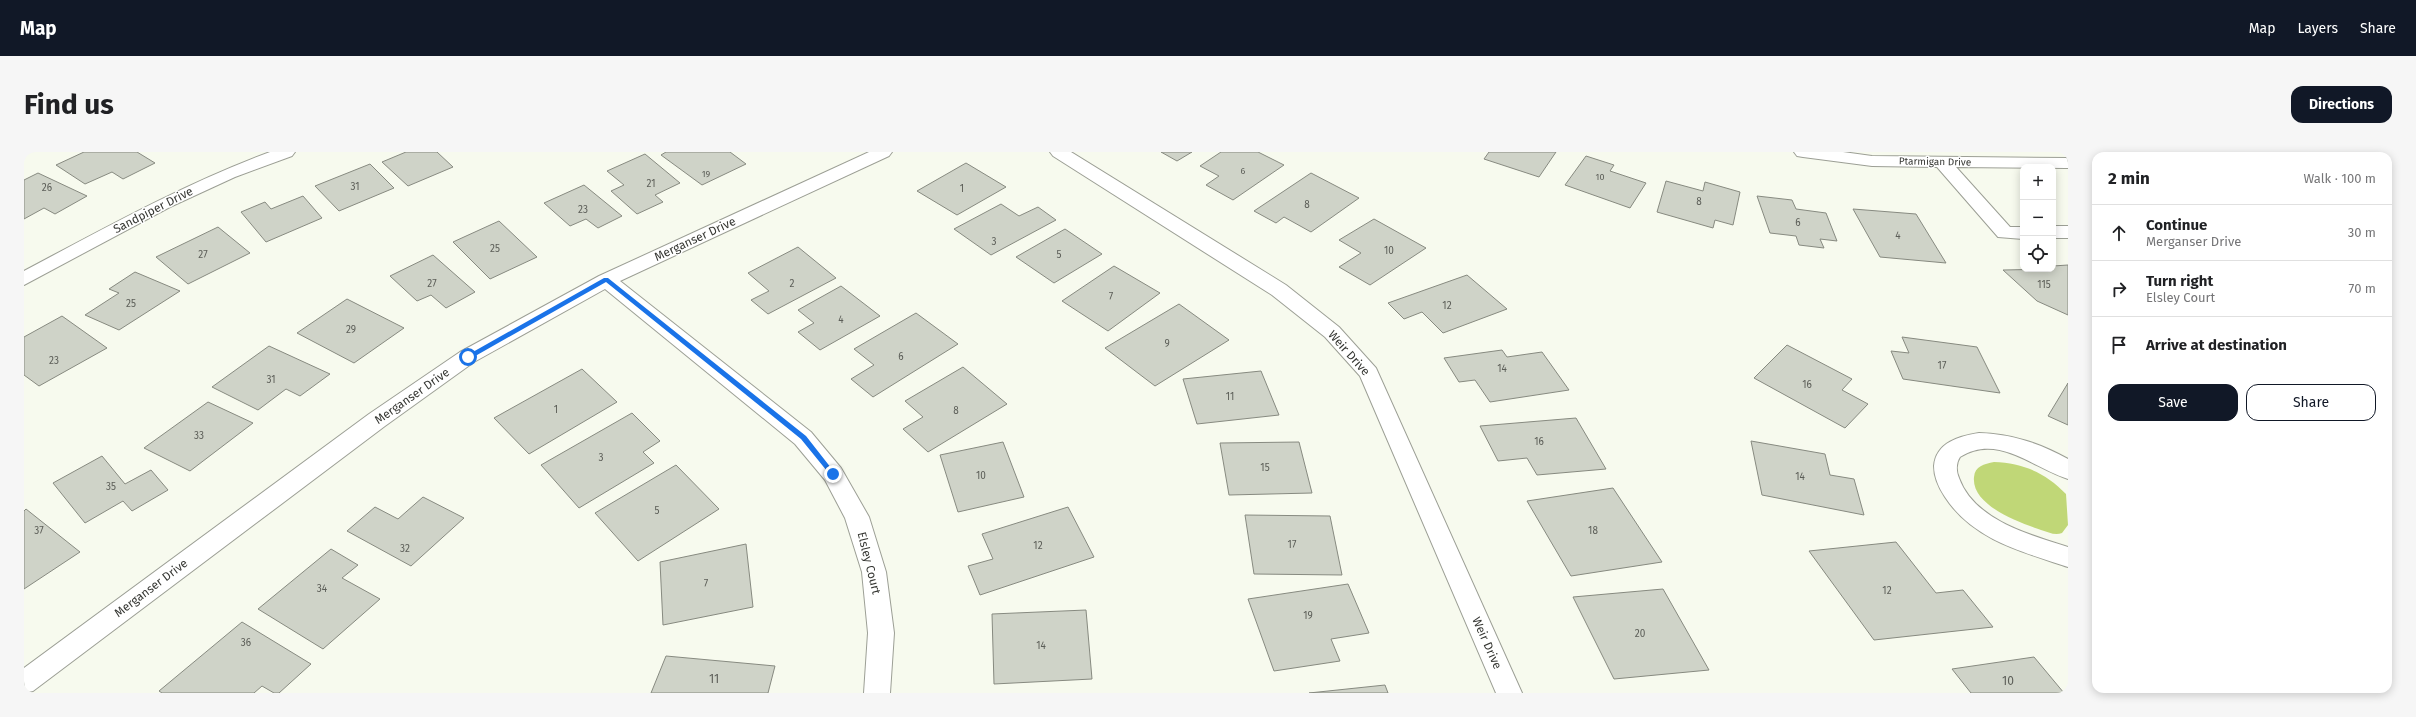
<!DOCTYPE html>
<html lang="en">
<head>
<meta charset="utf-8">
<style>
	:root { --surface:#fff; --page:#f6f6f6; --text:#202124; --muted:#757577; --line:#e0e0e0; --accent:#111827 }
	body { margin:0; font-family:"Fira Sans",sans-serif; background:var(--page); color:var(--text) }
	.controls { position:absolute; right:12px; top:12px; display:grid; overflow:hidden; border-radius:8px; box-shadow:0 2px 10px #0003 }
	.controls button { width:36px; height:36px; display:grid; place-items:center; padding:0; border:0; border-bottom:1px solid var(--line); background:var(--surface); color:var(--text); font:20px sans-serif }
	.stop { position:absolute; width:12px; height:12px; margin:-9px; border:3px solid #1a73e8; border-radius:50%; background:#fff }
	.stop.end { background:#1a73e8; border-color:#fff; box-shadow:0 1px 4px #0008 }
	.list { margin:0; padding:0; list-style:none }
	h2 { display:flex; justify-content:space-between; align-items:center; height:52px; margin:0; padding:0 16px; font-size:17px }
	h2 small { font-size:13px; font-weight:400; color:var(--muted) }
	.list li { display:grid; grid-template-columns:26px 1fr auto; gap:12px; align-items:center; box-sizing:border-box; height:56px; padding:0 16px; border-top:1px solid var(--line) }
	.list b { display:block; font-size:15px; white-space:nowrap }
	.list p { margin:0; font-size:13px; white-space:nowrap; color:var(--muted) }
	.list em { font-size:13px; font-style:normal; color:var(--muted) }
	.actions { display:flex; gap:8px; padding:12px 16px }
	.actions a { flex:1; padding:9px 0; border:1px solid var(--accent); border-radius:12px; text-align:center; font-size:14px; color:var(--accent) }
	.actions .main { background:var(--accent); color:#fff }
	.icon { flex:none; width:22px; height:22px; fill:none; stroke:currentColor; stroke-width:2; stroke-linecap:round; stroke-linejoin:round }
	.map { position:relative; flex:none; width:2044px; height:541px; overflow:hidden; border-radius:12px }
	header { display:flex; align-items:center; gap:24px; box-sizing:border-box; height:56px; padding:0 20px; background:var(--accent); color:#fff }
	header strong { font-size:19px }
	nav { display:flex; gap:22px; margin-inline-start:auto; font-size:14px }
	.intro { display:flex; align-items:center; justify-content:space-between; box-sizing:border-box; height:96px; padding:0 24px }
	h1 { margin:0; font-size:28px }
	.button { padding:10px 18px; border-radius:12px; background:var(--accent); color:#fff; font-size:14px; font-weight:700 }
	main { display:flex; gap:24px; padding:0 24px }
	aside { flex:1; background:var(--surface); border-radius:12px; box-shadow:0 2px 10px #0003 }
	.map>svg:first-child { display:block }
</style>
</head>
<body>
<header>
<strong>Map</strong>
<nav><a>Map</a><a>Layers</a><a>Share</a></nav>
</header>
<div class="intro"><h1>Find us</h1><a class="button">Directions</a></div>
<main>
<div class="map">
<svg width="2044" height="541" viewBox="0 0 2044 541">
	<rect width="100%" height="100%" fill="#f7faee"/>
	<!-- green -->
	<path fill="#c0d777" d="M1970 310C1999 311 2022 321 2042 342L2044 373 2038 381C2031 384 2024 380 2017 378 1997 371 1947 354 1950 325 1951 314 1960 312 1970 310Z"/>
	<!-- building -->
	<g fill="#cfd3c8" stroke="#878a80">
		<polygon points="60,0 113,0 131,11 99,27 88,20 61,32 32,13"/>
		<polygon points="382,0 413,0 429,15 384,34 358,10"/>
		<polygon points="642,0 706,0 722,12 678,33 637,3"/>
		<polygon points="1137,0 1168,0 1153,9"/>
		<polygon points="1197,0 1234,0 1260,13 1209,48 1182,33 1195,24 1176,14"/>
		<polygon points="1465,0 1532,0 1515,25 1460,7"/>
		<polygon points="621,2 656,31 631,43 639,50 613,62 587,39 600,33 583,19"/>
		<polygon points="1562,4 1590,13 1586,19 1622,31 1606,56 1541,33"/>
		<polygon points="942,11 982,35 933,63 893,39"/>
		<polygon points="346,12 370,36 315,59 291,34"/>
		<polygon points="14,21 63,44 31,62 20,56 0,67 0,28"/>
		<polygon points="1287,21 1335,46 1287,80 1260,65 1252,71 1230,59"/>
		<polygon points="1642,29 1679,39 1681,30 1716,40 1709,73 1691,68 1689,76 1633,60"/>
		<polygon points="560,33 598,64 574,76 562,67 546,74 520,51"/>
		<polygon points="279,44 298,66 242,90 217,60 241,50 247,57"/>
		<polygon points="1733,44 1768,48 1772,57 1802,61 1813,89 1796,87 1800,96 1775,93 1772,84 1746,81"/>
		<polygon points="977,52 995,64 1014,55 1032,68 967,103 930,77"/>
		<polygon points="1829,57 1892,62 1922,111 1856,105"/>
		<polygon points="1350,67 1402,96 1346,133 1315,115 1337,101 1315,88"/>
		<polygon points="475,69 513,105 466,127 429,90"/>
		<polygon points="194,75 226,101 164,132 132,105"/>
		<polygon points="1041,77 1078,102 1030,131 992,105"/>
		<polygon points="774,95 812,126 744,162 727,148 745,139 724,121"/>
		<polygon points="409,103 451,140 422,156 407,143 393,149 366,124"/>
		<polygon points="2044,113 2044,163 2013,149 1979,118 2029,117 2029,114"/>
		<polygon points="1090,114 1136,141 1084,179 1038,149"/>
		<polygon points="111,120 156,139 95,178 61,163 95,141 85,137"/>
		<polygon points="1443,123 1483,157 1419,181 1398,160 1380,167 1364,151"/>
		<polygon points="817,134 856,164 796,198 774,180 790,171 774,158"/>
		<polygon points="323,147 380,176 330,211 273,181"/>
		<polygon points="1155,152 1205,188 1131,234 1081,196"/>
		<polygon points="892,161 934,192 849,245 827,227 850,213 830,197"/>
		<polygon points="38,164 83,196 15,234 0,223 0,185"/>
		<polygon points="1878,185 1953,195 1976,241 1879,227 1867,199 1885,201"/>
		<polygon points="1763,193 1828,227 1818,238 1844,252 1821,276 1730,226"/>
		<polygon points="245,194 306,222 276,244 262,237 234,258 188,235"/>
		<polygon points="1478,198 1483,205 1518,200 1545,238 1466,250 1451,228 1435,230 1420,206"/>
		<polygon points="939,215 983,252 904,300 879,277 899,265 881,249"/>
		<polygon points="558,217 593,250 505,302 470,266"/>
		<polygon points="1237,219 1255,263 1173,272 1159,227"/>
		<polygon points="2044,231 2044,273 2024,264"/>
		<polygon points="184,250 229,271 166,319 120,296"/>
		<polygon points="608,261 636,289 619,300 630,311 555,356 517,313"/>
		<polygon points="1552,266 1582,317 1513,323 1503,306 1474,309 1456,274"/>
		<polygon points="1727,289 1801,302 1806,323 1830,327 1840,363 1738,343"/>
		<polygon points="979,290 1000,345 934,360 916,303"/>
		<polygon points="1275,290 1288,341 1205,343 1196,291"/>
		<polygon points="78,304 101,332 127,318 144,338 108,359 99,349 61,371 29,331"/>
		<polygon points="652,313 695,357 614,409 571,361"/>
		<polygon points="1589,336 1638,410 1547,424 1503,349"/>
		<polygon points="399,345 440,366 387,414 323,379 351,355 374,367"/>
		<polygon points="1044,355 1070,405 956,443 944,414 969,407 958,382"/>
		<polygon points="2,357 56,400 0,437 0,359"/>
		<polygon points="1221,363 1306,364 1318,423 1230,422"/>
		<polygon points="1872,390 1912,441 1939,438 1969,475 1850,488 1785,399"/>
		<polygon points="722,392 729,455 639,473 636,410"/>
		<polygon points="307,397 334,413 318,426 356,447 299,497 234,457"/>
		<polygon points="1324,432 1345,481 1307,487 1316,509 1250,519 1224,447"/>
		<polygon points="1639,437 1685,518 1590,527 1549,445"/>
		<polygon points="1062,458 1068,527 970,532 968,462"/>
		<polygon points="218,470 287,512 255,541 250,541 238,534 230,541 138,541 135,539"/>
		<polygon points="642,504 751,514 744,541 627,541"/>
		<polygon points="2010,505 2040,541 1947,541 1928,517"/>
		<polygon points="1361,533 1364,541 1285,541"/>
	</g>
	<g fill="none" stroke-linecap="round" stroke-linejoin="round">
		<!-- minor casing -->
		<g stroke="#9c9f95" stroke-width="2">
			<g id="minor">
				<path d="M246 0H271L268 4 211 25 146 55 0 133V119C81 76 160 32 246 0Z"/>
				<polygon points="845,0 868,0 865,4 596,129 787,280 817,316 845,365 862,420 870,481 866,541 840,541 844,481 838,420 821,366 801,328 771,292 581,137 450,210 361,274 9,539 0,541 0,516 345,262 436,200 575,124"/>
				<polygon points="1026,0 1047,0 1262,133 1315,175 1352,216 1498,541 1472,541 1336,224 1301,185 1248,143 1029,4"/>
				<polygon points="1770,0 1819,0 1848,4 2044,6 2044,16 1932,15 1986,75 1999,75 1999,87 1974,85 1913,15 1848,14 1779,5 1773,4"/>
				<rect x="2029" y="74" width="15" height="12"/>
				<path d="M1955 281C1988 282 2015 291 2044 307V327C2009 316 1974 281 1936 305 1932 311 1932 319 1935 326 1950 368 2006 383 2044 395V415C1999 400 1949 388 1921 345 1915 336 1910 325 1910 314 1912 290 1936 284 1955 281Z"/>
			</g>
		</g>
		<!-- minor -->
		<use href="#minor" fill="#fff" fill-rule="evenodd"/>
	</g>
	<!-- route -->
	<polygon fill="#1a73e8" points="580,126 584,126 782,284 811,321 811,324 807,324 777,287 582,130 446,207 440,205"/>
	<g text-anchor="middle" dominant-baseline="central" stroke-width="3" stroke-linejoin="round" paint-order="stroke">
		<!-- far-number labels -->
		<g font-size="9" fill="#5c5e58">
			<text x="1219" y="19">6</text>
			<text x="682" y="22">19</text>
			<text x="1576" y="25">10</text>
		</g>
		<!-- far-street labels -->
		<g font-size="10" fill="#363733" stroke="#fff">
			<text transform="translate(1911 10) rotate(1)">Ptarmigan Drive</text>
		</g>
		<!-- number labels -->
		<g font-size="10" fill="#5c5e58">
			<text x="627" y="32">21</text>
			<text x="331" y="35">31</text>
			<text x="23" y="36">26</text>
			<text x="938" y="37">1</text>
			<text x="1675" y="50">8</text>
			<text x="1283" y="53">8</text>
			<text x="559" y="58">23</text>
			<text x="1774" y="71">6</text>
			<text x="1874" y="84">4</text>
			<text x="970" y="90">3</text>
			<text x="471" y="97">25</text>
			<text x="1365" y="99">10</text>
			<text x="179" y="103">27</text>
			<text x="1035" y="103">5</text>
			<text x="408" y="132">27</text>
			<text x="768" y="132">2</text>
			<text x="2020" y="133">115</text>
			<text x="1087" y="145">7</text>
			<text x="107" y="152">25</text>
			<text x="1423" y="154">12</text>
			<text x="817" y="168">4</text>
			<text x="327" y="178">29</text>
			<text x="1143" y="192">9</text>
			<text x="877" y="205">6</text>
			<text x="30" y="209">23</text>
			<text x="1918" y="214">17</text>
			<text x="1478" y="217">14</text>
			<text x="247" y="228">31</text>
			<text x="1783" y="233">16</text>
			<text x="1206" y="245">11</text>
			<text x="532" y="258">1</text>
			<text x="932" y="259">8</text>
			<text x="175" y="284">33</text>
			<text x="1515" y="290">16</text>
			<text x="577" y="306">3</text>
			<text x="1241" y="316">15</text>
			<text x="957" y="324">10</text>
			<text x="1776" y="325">14</text>
			<text x="87" y="335">35</text>
			<text x="633" y="359">5</text>
			<text x="15" y="379">37</text>
			<text x="1569" y="379">18</text>
			<text x="1268" y="393">17</text>
			<text x="1014" y="394">12</text>
			<text x="381" y="397">32</text>
			<text x="682" y="432">7</text>
			<text x="298" y="437">34</text>
			<text x="1863" y="439">12</text>
			<text x="1284" y="464">19</text>
			<text x="1616" y="482">20</text>
			<text x="222" y="491">36</text>
			<text x="1017" y="494">14</text>
		</g>
		<!-- street labels -->
		<g font-size="12" fill="#363733" stroke="#fff">
			<text transform="translate(129 58) rotate(-27)">Sandpiper Drive</text>
			<text transform="translate(671 87) rotate(-25)">Merganser Drive</text>
			<text transform="translate(1325 201) rotate(48)">Weir Drive</text>
			<text transform="translate(388 244) rotate(-35)">Merganser Drive</text>
			<text transform="translate(845 411) rotate(76)">Elsley Court</text>
			<text transform="translate(127 436) rotate(-37)">Merganser Drive</text>
			<text transform="translate(1463 491) rotate(66)">Weir Drive</text>
		</g>
		<!-- near-number labels -->
		<g font-size="12" fill="#5c5e58">
			<text x="690" y="527">11</text>
			<text x="1984" y="529">10</text>
		</g>
	</g>
</svg>
<div class="controls">
<button>+</button>
<button>−</button>
<button><svg class="icon" aria-label="locate" viewBox="0 0 24 24"><circle cx="12" cy="12" r="6"/><path d="M12 2v4M12 18v4M2 12h4M18 12h4"/></svg></button>
</div>
<div class="stop" style="left:444px;top:205px"></div>
<div class="stop end" style="left:809px;top:322px"></div>
</div>
<aside>
<h2>2 min<small>Walk · 100 m</small></h2>
<ul class="list">
<li><svg class="icon" aria-label="ahead" viewBox="0 0 24 24"><path d="M12 20V5M6 11l6-6 6 6"/></svg><div><b>Continue</b><p>Merganser Drive</p></div><em>30 m</em></li>
<li><svg class="icon" aria-label="right" viewBox="0 0 24 24"><path d="M7 20v-9h11M14 6l5 5-5 5"/></svg><div><b>Turn right</b><p>Elsley Court</p></div><em>70 m</em></li>
<li><svg class="icon" aria-label="arrive" viewBox="0 0 24 24"><path d="M6 21V4h12l-3 4 3 4H6"/></svg><div><b>Arrive at destination</b></div></li>
</ul>
<div class="actions"><a class="main">Save</a><a>Share</a></div>
</aside>
</main>
</body>
</html>
